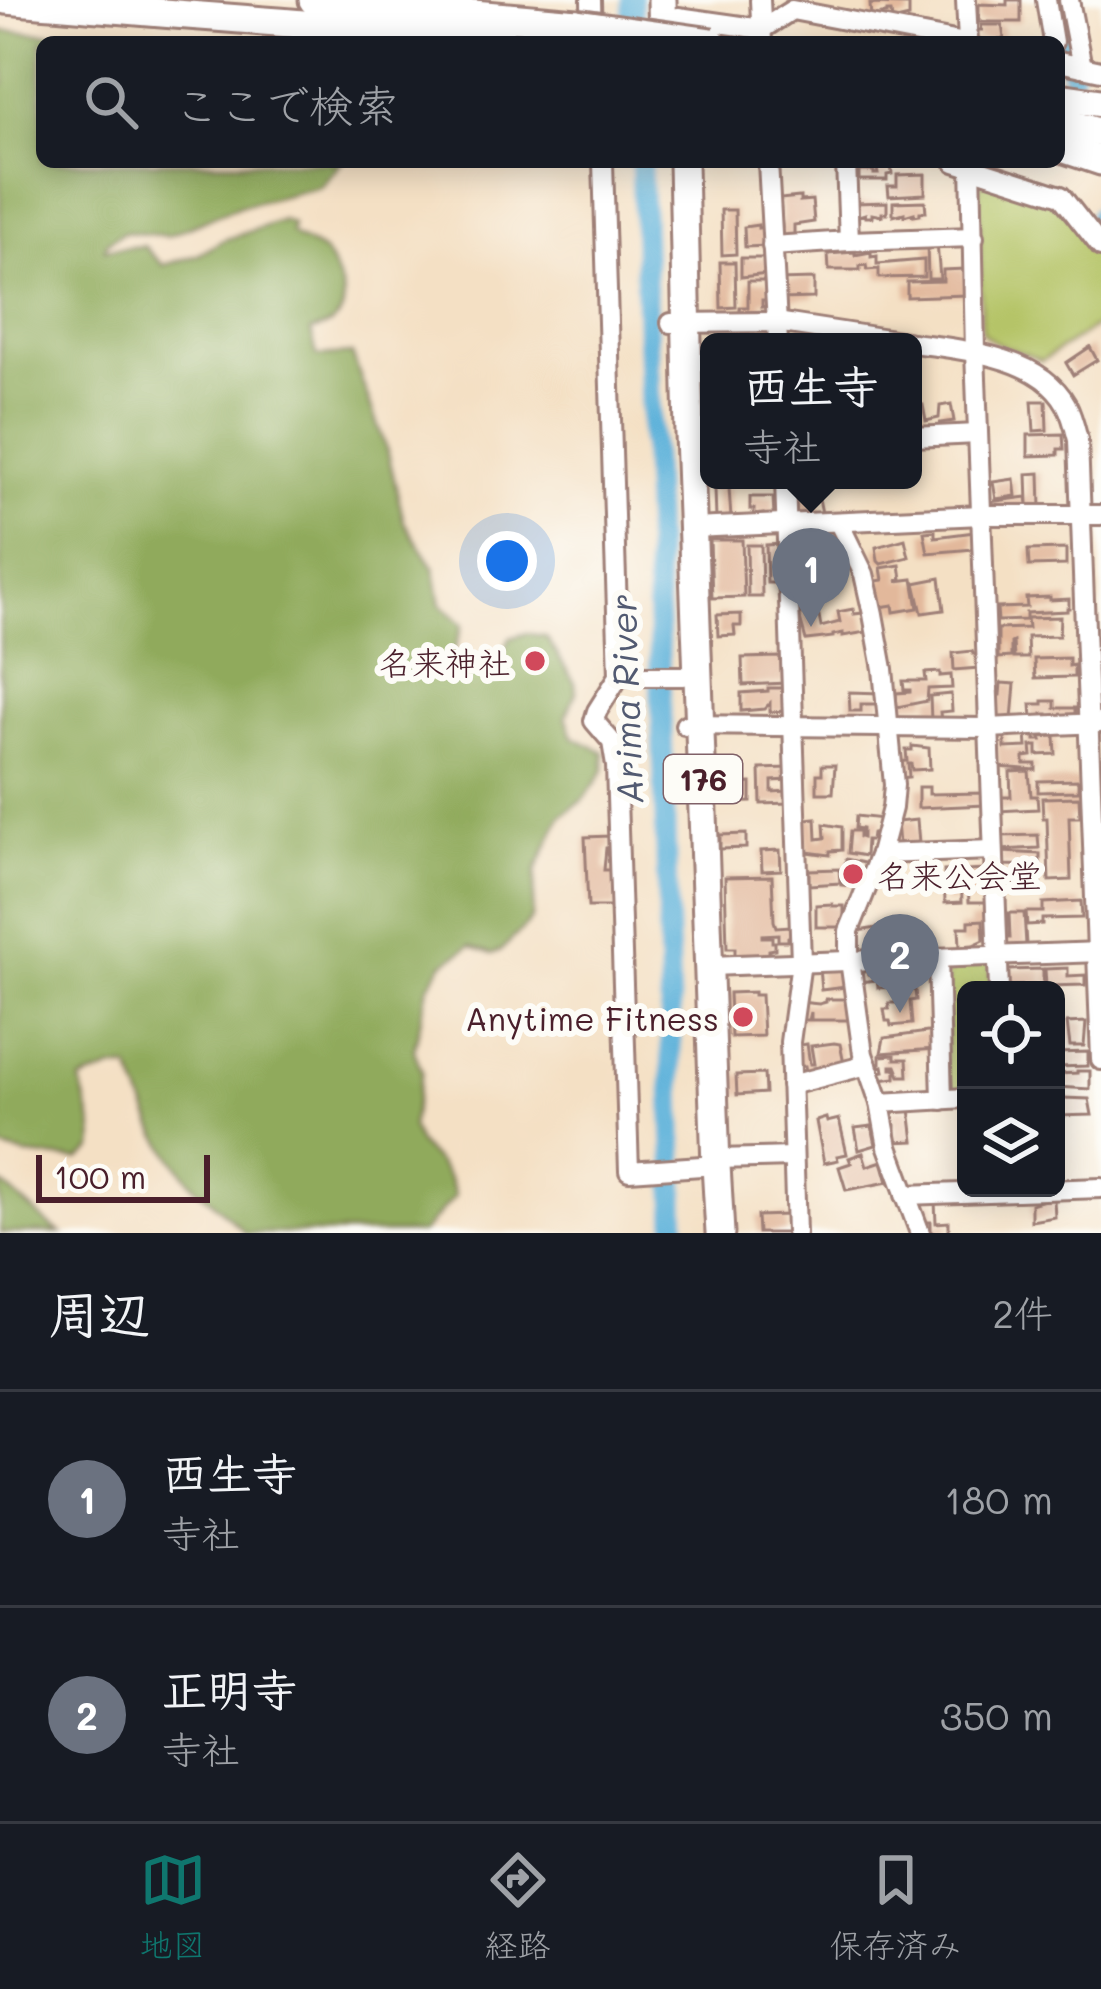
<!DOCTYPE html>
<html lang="ja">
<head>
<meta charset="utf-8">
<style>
	:root { --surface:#171b24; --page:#20242c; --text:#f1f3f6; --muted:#9ea1a6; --line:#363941; --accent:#0f766e }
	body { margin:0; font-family:Mali,"Klee One",sans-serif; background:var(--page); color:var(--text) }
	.controls { position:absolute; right:36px; bottom:36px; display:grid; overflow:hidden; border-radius:18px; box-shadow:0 6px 30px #0003 }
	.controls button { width:108px; height:108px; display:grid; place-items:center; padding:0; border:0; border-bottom:3px solid var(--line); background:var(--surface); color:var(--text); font:60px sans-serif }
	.scale { position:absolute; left:36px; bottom:30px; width:174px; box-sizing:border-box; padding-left:12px; border:6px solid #4a1f2b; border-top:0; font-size:33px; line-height:42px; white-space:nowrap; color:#4a1f2b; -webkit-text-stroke:9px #fdfcf7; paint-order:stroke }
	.you { position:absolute; left:507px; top:561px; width:42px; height:42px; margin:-30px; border:9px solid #fff; border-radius:50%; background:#1a73e8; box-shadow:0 0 0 18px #1a73e833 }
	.badge { display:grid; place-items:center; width:78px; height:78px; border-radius:50%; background:var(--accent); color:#fff; font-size:39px; font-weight:700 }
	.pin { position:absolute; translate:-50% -99px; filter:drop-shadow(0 3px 6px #0008) }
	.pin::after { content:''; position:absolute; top:63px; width:42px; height:36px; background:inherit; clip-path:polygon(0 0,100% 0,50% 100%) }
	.popup { position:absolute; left:700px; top:333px; width:222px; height:156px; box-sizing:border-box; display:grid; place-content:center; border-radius:18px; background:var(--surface); filter:drop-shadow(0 3px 9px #0005); font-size:39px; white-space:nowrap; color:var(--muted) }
	.popup b { font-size:45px; color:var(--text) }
	.popup::after { content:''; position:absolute; left:50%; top:100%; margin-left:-24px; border:24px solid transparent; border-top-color:var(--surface) }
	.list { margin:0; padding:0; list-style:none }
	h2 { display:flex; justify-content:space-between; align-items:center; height:156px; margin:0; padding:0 48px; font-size:51px }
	h2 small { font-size:39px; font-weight:400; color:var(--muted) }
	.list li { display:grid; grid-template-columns:78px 1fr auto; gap:36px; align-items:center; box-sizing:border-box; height:216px; padding:0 48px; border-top:3px solid var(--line) }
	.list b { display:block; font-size:45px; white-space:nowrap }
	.list p { margin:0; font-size:39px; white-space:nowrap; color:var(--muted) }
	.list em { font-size:39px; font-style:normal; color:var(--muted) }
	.icon { flex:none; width:66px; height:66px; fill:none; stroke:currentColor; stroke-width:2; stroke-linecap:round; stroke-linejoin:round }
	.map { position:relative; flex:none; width:1101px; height:1233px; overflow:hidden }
	.search { position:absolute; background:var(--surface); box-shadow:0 6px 30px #0003; left:36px; right:36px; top:36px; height:132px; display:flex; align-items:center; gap:30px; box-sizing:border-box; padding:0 42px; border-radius:18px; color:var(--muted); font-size:45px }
	.sheet { height:588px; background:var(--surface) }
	nav { display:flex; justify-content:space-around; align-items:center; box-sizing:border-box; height:168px; border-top:3px solid var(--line); background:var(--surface); font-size:33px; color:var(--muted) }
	nav a { display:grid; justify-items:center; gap:6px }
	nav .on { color:var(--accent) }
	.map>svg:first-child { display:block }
</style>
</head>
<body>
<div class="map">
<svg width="1101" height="1233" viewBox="0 0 1101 1233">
	<rect width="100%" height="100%" fill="#fdfcf7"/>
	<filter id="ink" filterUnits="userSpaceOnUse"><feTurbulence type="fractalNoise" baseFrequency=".00833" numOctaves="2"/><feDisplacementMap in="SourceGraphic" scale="24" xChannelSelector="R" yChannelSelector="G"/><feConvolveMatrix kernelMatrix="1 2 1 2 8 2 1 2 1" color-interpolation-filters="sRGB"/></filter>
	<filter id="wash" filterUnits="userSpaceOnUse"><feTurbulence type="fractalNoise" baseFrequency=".004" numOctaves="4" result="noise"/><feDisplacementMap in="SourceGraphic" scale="48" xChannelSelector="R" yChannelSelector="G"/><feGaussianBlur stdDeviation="2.7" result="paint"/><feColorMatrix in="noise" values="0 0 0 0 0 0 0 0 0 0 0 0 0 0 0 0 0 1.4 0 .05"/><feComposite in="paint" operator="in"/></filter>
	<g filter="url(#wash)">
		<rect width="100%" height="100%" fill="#f4e0c4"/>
		<!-- green -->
		<g fill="#b5c467" stroke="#807249" stroke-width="3">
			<path d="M986 176 1052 200 1080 225 1101 263V323L1041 361C1023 351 992 347 981 330L979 185Z"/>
			<polygon points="988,961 994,990 966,990 966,1094 945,1090 947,963"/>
		</g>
		<!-- forest -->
		<g fill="#90aa5c" stroke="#6d6444" stroke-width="3">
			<path d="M0 31 213 42H42V162H342L320 187 237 207 167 236 123 232 108 242 105 249 144 246 163 265 198 255 223 240 283 220 292 224 291 233C301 244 315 244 325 254 328 257 333 268 335 272 350 302 347 324 311 331L317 356 352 354 389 457 404 522 434 567 441 604 463 625 453 653C461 672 466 675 486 676L499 662 510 638 527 633 546 637 575 683 576 692 566 716 573 737 604 752V770L599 778 584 799 561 816 536 871 532 917 527 925 501 950 492 954 470 946 443 964 428 987 414 1050 422 1072 411 1126 418 1144 438 1164 449 1179 455 1196 422 1233H245L210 1199 196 1189 175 1161 156 1132 130 1069H114L81 1081C85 1104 97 1127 93 1149L79 1160 26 1155 0 1148V89L5 83Z"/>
			<polygon points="0,1182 53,1228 61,1233 0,1233"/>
		</g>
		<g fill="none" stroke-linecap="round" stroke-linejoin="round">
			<!-- river -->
			<g stroke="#5eb2da" stroke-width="21">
				<polyline points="632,0 634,41"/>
				<polyline points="1062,7 1072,73"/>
				<polyline points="641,162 664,783 676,1233"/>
				<polyline points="1099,216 1101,219"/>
			</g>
		</g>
		<g id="blocks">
			<!-- building -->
			<g fill="#e2b89b">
				<polygon points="1007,0 1021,0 1021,22 979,22 979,4 1007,5"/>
				<polygon points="870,4 909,5 909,17 892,21 891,12 887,12 887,14 881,14 881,19 871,19"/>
				<polygon points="981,25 1002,25 1004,38 1001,40 977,39 977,30 982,30"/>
				<polygon points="863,162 891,162 892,174 887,175 887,180 859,180 859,171 874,171 874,174 878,174 877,168 864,169"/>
				<polygon points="925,174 925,194 889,196 888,186 897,186 897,175"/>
				<polygon points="800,197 800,201 812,200 814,222 794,225 794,239 777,237 776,227 782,227 780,199"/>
				<polygon points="925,201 926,212 920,212 920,215 914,216 914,213 904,216 904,213 893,216 893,202"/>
				<polygon points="887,202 887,213 882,213 882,216 872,214 872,217 865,217 865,214 855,217 854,203"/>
				<polygon points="721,210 735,210 736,254 722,255"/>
				<polygon points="758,225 758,228 766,227 767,246 745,247 744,227"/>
				<polygon points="937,243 940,279 928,279 927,244"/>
				<polygon points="855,252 855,255 871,252 871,257 877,256 877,264 924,260 924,277 879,278 879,269 867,270 866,265 860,266 860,270 829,270 828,254"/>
				<polygon points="741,258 768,258 768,274 741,277"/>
				<polygon points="720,262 735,262 736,307 721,308"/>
				<polygon points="965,269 966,295 907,297 907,282 943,281 943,270"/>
				<polygon points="814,279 814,298 779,299 778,280"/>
				<polygon points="748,281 769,281 770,300 762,300 762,307 769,306 769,311 740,312 740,307 748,307"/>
				<polygon points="1090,347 1097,360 1073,375 1066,363"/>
				<polygon points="1032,401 1046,401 1047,430 1034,431"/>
				<polygon points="951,404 954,421 940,423 941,430 919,433 918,427 913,428 913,407 923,405 926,421 939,418 940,406"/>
				<polygon points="1063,434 1064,449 1058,449 1058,455 1028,456 1028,435"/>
				<polygon points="1040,473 1041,509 990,512 989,502 1027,497 1028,504 1027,474"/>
				<polygon points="1014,479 1016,496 996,499 993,482"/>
				<polygon points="729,488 731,518 716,519 715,489"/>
				<polygon points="810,491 811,495 818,494 822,513 799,518 790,495"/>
				<polygon points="750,497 773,497 774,518 763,518 763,514 754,515 754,509 750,509"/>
				<polygon points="935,531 935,537 975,532 975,546 973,549 928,553 924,532"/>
				<polygon points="818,536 819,554 795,556 794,537"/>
				<polygon points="905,539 909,557 881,564 878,561 876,547"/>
				<polygon points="710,540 742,540 744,597 712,598"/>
				<polygon points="781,544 782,583 767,583 766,545"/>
				<polygon points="747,545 761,545 762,597 748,597"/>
				<polygon points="1066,549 1066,565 1029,566 1028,550"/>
				<polygon points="900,565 902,579 897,581 913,579 918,608 894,612 893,605 880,607 876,581 883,580 881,568"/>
				<polygon points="940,578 944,610 922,613 915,583"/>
				<polygon points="1050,597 1050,600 1069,599 1069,608 1067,608 1067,611 1026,613 1026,620 998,621 997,608 1027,607 1026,598"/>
				<polygon points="806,609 807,618 819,616 821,627 840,622 838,612 853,609 854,614 863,613 866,632 843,636 843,633 833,635 833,637 806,640 800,619 796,619 794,611"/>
				<polygon points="741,614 741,626 734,626 735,635 718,636 717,615"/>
				<polygon points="1060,617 1059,636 1027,637 1028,658 1014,658 1013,642 1011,643 1011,657 998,658 998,629 1028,628 1027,618"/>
				<polygon points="972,651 973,654 978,654 979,668 954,670 953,653"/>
				<polygon points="782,657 786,683 743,685 742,658"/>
				<polygon points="1069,658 1069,666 1074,665 1074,677 1035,678 1034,659"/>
				<polygon points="940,672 940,676 951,675 952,688 928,689 927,701 897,707 896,693 910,692 910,690 904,690 903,681 926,681 925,673"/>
				<polygon points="1001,683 1015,684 1012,719 994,718 998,702 995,702 995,695 1000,695"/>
				<polygon points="768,688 785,688 786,711 770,712 770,703 764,709 741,711 741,693 768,691"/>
				<polygon points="849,692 881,693 881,704 861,704 861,711 850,711"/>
				<polygon points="951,694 952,711 940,712 941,722 931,721 930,696"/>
				<polygon points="1043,701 1055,701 1055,708 1075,708 1075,718 1047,717 1047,714 1043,714 1043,718 1032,718 1031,704 1043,704"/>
				<polygon points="996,733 1005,733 1005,748 1027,747 1026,734 1035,733 1035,740 1042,740 1041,737 1055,736 1056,754 1037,755 1037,746 1031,746 1032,756 1024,757 1024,764 1036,764 1036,770 999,767"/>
				<polygon points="912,746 929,748 930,769 912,770 911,764 908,764 909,777 898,778 897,762 907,761 906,750 912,750"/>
				<polygon points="822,765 835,765 833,793 817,793 817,774 822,774"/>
				<polygon points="788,768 788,780 772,781 772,792 789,791 789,803 761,804 760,769"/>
				<polygon points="1029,771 1031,796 1037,796 1038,809 998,811 997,797 1011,797 1010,772"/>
				<polygon points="1078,780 1078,791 1038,792 1038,781"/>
				<polygon points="751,783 751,802 721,803 721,784"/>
				<polygon points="918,787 929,787 929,794 984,793 985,805 918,808"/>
				<polygon points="1079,797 1080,817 1069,817 1071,880 1049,881 1047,818 1043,818 1042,798"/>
				<polygon points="856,816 883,819 878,832 872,833 871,840 866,840 865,856 848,853 850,831 859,831 859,837 862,838 862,829 855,828"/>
				<polygon points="816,818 817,839 825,838 824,824 842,827 842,850 830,851 830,855 807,852 806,819"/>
				<polygon points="917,820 919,843 899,845 897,822"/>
				<polygon points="746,834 746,848 720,849 720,835"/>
				<polygon points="1038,835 1039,848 999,850 999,836"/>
				<polygon points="610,836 610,848 606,848 604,870 616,870 616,907 588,907 585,837"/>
				<polygon points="780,850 781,870 762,871 761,851"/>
				<polygon points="1001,852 1040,854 1040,866 1002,865"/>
				<polygon points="846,859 864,863 865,871 860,887 841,885"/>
				<polygon points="839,869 840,883 809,885 809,870"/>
				<polygon points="961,870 962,902 945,903 944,871"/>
				<polygon points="985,870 986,902 969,902 967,871"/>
				<polygon points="1026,871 1040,871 1041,883 1003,884 1002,873 1023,874"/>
				<polygon points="772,876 774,921 776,927 791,926 791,936 788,937 788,941 778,941 778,934 762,935 762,937 772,937 772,942 775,942 775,949 769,950 769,957 735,960 735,948 727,948 725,877"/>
				<polygon points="1081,901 1082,918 1042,919 1042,924 1027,925 1026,912 1043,912 1043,903"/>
				<polygon points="832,904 832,906 844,906 844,927 816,927 816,905"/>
				<polygon points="1009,913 1024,913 1026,945 1018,946 1019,949 1007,946 1007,938 1010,938"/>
				<polygon points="983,920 984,940 973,945 960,946 959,927 969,927 969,921"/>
				<polygon points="889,926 889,946 883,946 883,951 858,952 858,931"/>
				<polygon points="880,965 881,971 893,970 894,987 878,988 877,980 859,982 855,969 868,967 868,974 873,973 872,966"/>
				<polygon points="832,967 832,971 846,970 846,987 821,990 819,968"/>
				<polygon points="1068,968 1068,976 1085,975 1085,985 1046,986 1045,969"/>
				<polygon points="1043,969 1043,985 1009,986 1008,970"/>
				<polygon points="915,990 916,1000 910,1001 912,1024 891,1026 890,1021 886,1021 884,1009 889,1009 889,1003 896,1003 895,991"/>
				<polygon points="754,992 754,995 761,995 763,1036 731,1037 729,993"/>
				<polygon points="826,999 848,999 852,1020 811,1020 811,1012 809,1020 799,1020 799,1002 819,1004 826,1002"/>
				<polygon points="1086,1022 1084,1046 1070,1046 1067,1023"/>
				<polygon points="935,1031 935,1049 881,1053 884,1038"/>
				<polygon points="834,1043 840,1044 844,1064 814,1068 815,1071 806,1072 805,1066 797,1067 794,1046 807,1044 810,1064 814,1064 811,1046"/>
				<polygon points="1088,1052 1088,1066 1056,1067 1056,1053"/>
				<polygon points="895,1055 895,1059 907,1059 908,1076 900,1076 896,1066 891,1066 891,1069 896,1069 896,1078 879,1080 879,1072 884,1071 883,1066 880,1067 880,1056"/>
				<polygon points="1077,1071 1090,1071 1090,1089 1056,1087 1056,1074 1077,1073"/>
				<polygon points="764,1074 765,1093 737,1095 736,1075"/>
				<polygon points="1063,1098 1089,1099 1092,1115 1056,1116 1056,1099"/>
				<polygon points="894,1109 910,1109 914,1141 893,1142 893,1134 896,1134 896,1125 892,1120"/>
				<polygon points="826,1118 827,1122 839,1119 847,1154 837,1156 838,1160 824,1163 816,1121"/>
				<polygon points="872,1126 876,1145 859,1150 855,1128"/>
				<polygon points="863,1153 867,1166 882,1161 888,1182 846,1190 839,1167 851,1163 849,1158"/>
				<polygon points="1051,1198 1054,1200 1055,1217 1031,1221 1031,1204"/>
				<polygon points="916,1201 935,1201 936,1223 949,1222 949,1233 931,1233 931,1222 921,1222"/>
				<polygon points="787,1215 787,1233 758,1233 757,1216"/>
			</g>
		</g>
	</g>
	<g filter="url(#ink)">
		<use href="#blocks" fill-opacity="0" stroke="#9f8078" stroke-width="3"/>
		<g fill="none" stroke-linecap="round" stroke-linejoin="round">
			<!-- minor casing -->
			<g stroke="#9f8078" stroke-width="24">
				<g id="minor">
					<polyline points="591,0 592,42"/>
					<polyline points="760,0 762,42"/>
					<polyline points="966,0 968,42"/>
					<polyline points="1046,0 1053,42"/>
					<polyline points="1069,0 1082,67"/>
					<polyline points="678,17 762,29 792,10 960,42"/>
					<polyline points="1059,62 1101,71"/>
					<polyline points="603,162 619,676 597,711 594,721 612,742 616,766 629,1171 716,1165"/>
					<polyline points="768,162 778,342"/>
					<polyline points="846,162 849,241 974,237"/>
					<polyline points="955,162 1061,196 1101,247"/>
					<polyline points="971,162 975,352 999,990"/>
					<polyline points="772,246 849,241"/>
					<polyline points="671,323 776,322 907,342"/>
					<path d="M913 343C961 350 1039 355 1066 404 1072 415 1075 428 1078 440L1101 1060"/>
					<polyline points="913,437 978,434"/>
					<polyline points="785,480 801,962 790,1042 796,1233"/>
					<polyline points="839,523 864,574 873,614 883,669 894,785 892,808 880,854 849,931 849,953 863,1054 880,1103 888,1147 920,1233"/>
					<polyline points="693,528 982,515 1101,515"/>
					<polyline points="619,676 683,676"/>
					<polyline points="685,725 988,728 1100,723"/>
					<polyline points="880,854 993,850"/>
					<polyline points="938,958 942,1100"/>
					<polyline points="710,966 1101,952"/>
					<polyline points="791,1085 867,1065"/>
					<polyline points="880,1103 966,1098"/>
					<polyline points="716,1159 793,1157"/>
					<polyline points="905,1195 1101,1188"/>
				</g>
			</g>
			<!-- highway casing -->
			<g stroke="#9f8078" stroke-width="33">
				<g id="highway">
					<path d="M6 0C172 15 339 25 505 42"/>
					<polyline points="313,0 577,23"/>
					<polyline points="662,0 663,42"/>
					<polyline points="1059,97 1101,103"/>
					<polyline points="1059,121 1101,133"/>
					<polyline points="1059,147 1101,161"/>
					<polyline points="683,162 689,434 716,1165 720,1233"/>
				</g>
			</g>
			<!-- minor -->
			<use href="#minor" stroke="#fff" stroke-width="18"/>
			<!-- highway -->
			<use href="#highway" stroke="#fff" stroke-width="27"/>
			<!-- highway-bridge casing -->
			<g stroke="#9f8078" stroke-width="33" stroke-linecap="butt">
				<polyline id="highway-bridge" points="577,23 712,42"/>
			</g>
			<!-- highway-bridge -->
			<use href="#highway-bridge" stroke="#fff" stroke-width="27"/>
		</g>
	</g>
	<!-- markers -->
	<g fill="#d1495b" stroke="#fdfcf7" stroke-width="4.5">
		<circle cx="535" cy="661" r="12"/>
		<circle cx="853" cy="874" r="12"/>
		<circle cx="743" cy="1017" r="12"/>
	</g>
	<g text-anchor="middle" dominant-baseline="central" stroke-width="12" stroke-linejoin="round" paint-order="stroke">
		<!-- shield labels -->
		<rect fill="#fdfcf7" stroke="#806168" stroke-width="3" x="664" y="755" width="78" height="48" rx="9"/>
		<g font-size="30" font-weight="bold" fill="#4a1f2b">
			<text x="703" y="779">176</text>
		</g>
		<!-- poi labels -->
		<g font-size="33" fill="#4a1f2b" stroke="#fdfcf7" text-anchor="end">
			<text x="511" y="661">名来神社</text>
			<text x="877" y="874" text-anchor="start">名来公会堂</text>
			<text x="719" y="1017">Anytime Fitness</text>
		</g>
		<!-- water labels -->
		<g font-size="36" font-style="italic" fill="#525a71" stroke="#fdfcf7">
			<text transform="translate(625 699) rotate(-92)">Arima River</text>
		</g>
	</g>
</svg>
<div class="controls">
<button><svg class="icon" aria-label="locate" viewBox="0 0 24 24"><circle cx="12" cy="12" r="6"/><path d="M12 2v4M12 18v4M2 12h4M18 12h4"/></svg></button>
<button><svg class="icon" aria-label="layers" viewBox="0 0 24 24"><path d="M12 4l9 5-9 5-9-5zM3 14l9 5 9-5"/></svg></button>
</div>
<div class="scale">100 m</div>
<div class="you"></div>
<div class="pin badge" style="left:811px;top:627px;background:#6b7280">1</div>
<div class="popup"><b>西生寺</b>寺社</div>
<div class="pin badge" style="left:900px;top:1013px;background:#6b7280">2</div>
<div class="search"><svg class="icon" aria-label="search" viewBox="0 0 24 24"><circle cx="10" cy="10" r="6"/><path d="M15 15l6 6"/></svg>ここで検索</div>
</div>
<section class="sheet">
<h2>周辺<small>2件</small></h2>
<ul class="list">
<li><span class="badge" style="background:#6b7280">1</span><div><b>西生寺</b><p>寺社</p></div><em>180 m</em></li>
<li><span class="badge" style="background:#6b7280">2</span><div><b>正明寺</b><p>寺社</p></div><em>350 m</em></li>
</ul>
</section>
<nav>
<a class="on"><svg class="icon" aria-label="map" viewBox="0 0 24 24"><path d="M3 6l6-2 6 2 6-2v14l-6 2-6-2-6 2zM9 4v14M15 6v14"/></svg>地図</a>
<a><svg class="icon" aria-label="directions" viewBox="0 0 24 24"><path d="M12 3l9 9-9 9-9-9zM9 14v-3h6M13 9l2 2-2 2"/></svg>経路</a>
<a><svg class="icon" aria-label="saved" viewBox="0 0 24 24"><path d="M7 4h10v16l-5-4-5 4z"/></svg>保存済み</a>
</nav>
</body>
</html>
